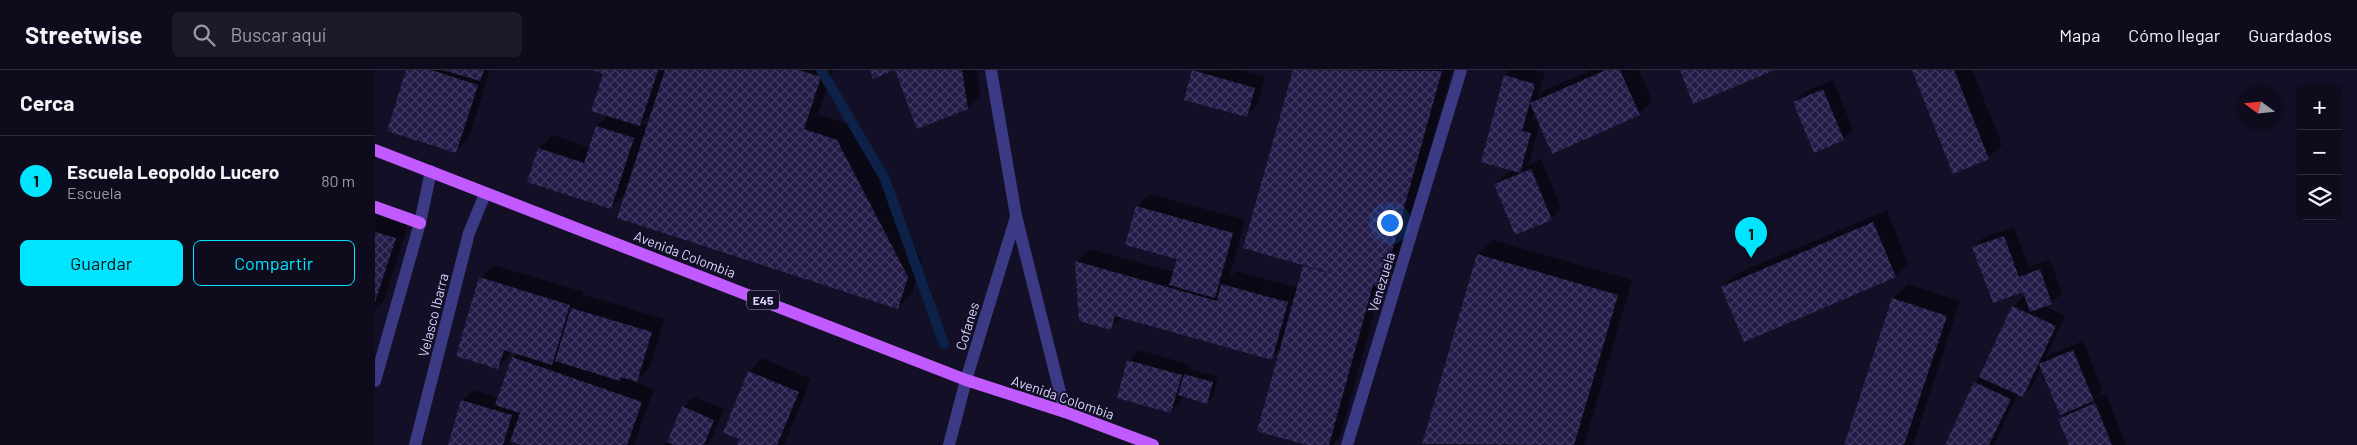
<!DOCTYPE html>
<html lang="es">
<head>
<meta charset="utf-8">
<style>
	:root { --surface:#0e0b1c; --page:#1c1929; --text:#f1f3f6; --muted:#9b9ba3; --line:#2e2b3b; --accent:#00e5ff }
	body { margin:0; font-family:Barlow,sans-serif; background:var(--page); color:var(--text) }
	.controls { position:absolute; right:15px; top:15px; display:grid; overflow:hidden; border-radius:8px; box-shadow:0 1px 4px #0004 }
	.controls button { width:45px; height:45px; display:grid; place-items:center; padding:0; border:0; border-bottom:1px solid var(--line); background:var(--surface); color:var(--text); font:25px sans-serif }
	.compass { position:absolute; left:1862px; top:15px; width:45px; height:45px; border-radius:50%; background:var(--surface); box-shadow:0 1px 4px #0004; rotate:285deg }
	.you { position:absolute; left:1014px; top:152px; width:18px; height:18px; margin:-12px; border:4px solid #fff; border-radius:50%; background:#1a73e8; box-shadow:0 0 0 8px #1a73e833 }
	.badge { display:grid; place-items:center; width:32px; height:32px; border-radius:50%; background:var(--accent); color:#111; font-size:16px; font-weight:700 }
	.pin { position:absolute; translate:-50% -41px; filter:drop-shadow(0 1px 2px #0008) }
	.pin::after { content:''; position:absolute; top:26px; width:18px; height:15px; background:inherit; clip-path:polygon(0 0,100% 0,50% 100%) }
	.list { margin:0; padding:0; list-style:none }
	h2 { display:flex; justify-content:space-between; align-items:center; height:65px; margin:0; padding:0 20px; font-size:21px }
	h2 small { font-size:16px; font-weight:400; color:var(--muted) }
	.list li { display:grid; grid-template-columns:32px 1fr auto; gap:15px; align-items:center; box-sizing:border-box; height:90px; padding:0 20px; border-top:1px solid var(--line) }
	.list b { display:block; font-size:19px; white-space:nowrap }
	.list p { margin:0; font-size:16px; white-space:nowrap; color:var(--muted) }
	.list em { font-size:16px; font-style:normal; color:var(--muted) }
	.actions { display:flex; gap:10px; padding:15px 20px }
	.actions a { flex:1; padding:11px 0; border:1px solid var(--accent); border-radius:8px; text-align:center; font-size:18px; color:var(--accent) }
	.actions .main { background:var(--accent); color:#111 }
	.icon { flex:none; width:28px; height:28px; fill:none; stroke:currentColor; stroke-width:2; stroke-linecap:round; stroke-linejoin:round }
	.map { position:relative; flex:none; width:1982px; height:375px; overflow:hidden }
	header { display:flex; align-items:center; gap:30px; box-sizing:border-box; height:70px; padding:0 25px; background:var(--surface); border-bottom:1px solid var(--line) }
	header strong { font-size:24px }
	nav { display:flex; gap:28px; margin-inline-start:auto; font-size:18px }
	.search { width:350px; height:45px; background:var(--page); display:flex; align-items:center; gap:12px; box-sizing:border-box; padding:0 18px; border-radius:8px; color:var(--muted); font-size:19px }
	main { display:flex }
	aside { flex:1; background:var(--surface) }
	.map>svg:first-child { display:block }
</style>
</head>
<body>
<header>
<strong>Streetwise</strong>
<div class="search"><svg class="icon" aria-label="search" viewBox="0 0 24 24"><circle cx="10" cy="10" r="6"/><path d="M15 15l6 6"/></svg>Buscar aquí</div>
<nav><a>Mapa</a><a>Cómo llegar</a><a>Guardados</a></nav>
</header>
<main>
<aside>
<h2>Cerca<small></small></h2>
<ul class="list">
<li><span class="badge">1</span><div><b>Escuela Leopoldo Lucero</b><p>Escuela</p></div><em>80 m</em></li>
</ul>
<div class="actions"><a class="main">Guardar</a><a>Compartir</a></div>
</aside>
<div class="map">
<svg width="1982" height="375" viewBox="0 0 1982 375">
	<defs>
		<pattern id="building-cross-hatch" width="8" height="8" patternUnits="userSpaceOnUse" patternTransform="scale(1.25)"><rect width="8" height="8" fill="#241b47"/><path d="M0 0l8 8M0 8l8-8" fill="none" stroke="#433b63"/></pattern>
	</defs>
	<rect width="100%" height="100%" fill="#130f26"/>
	<!-- shadow -->
	<g fill="#0007" fill-rule="evenodd">
		<polygon points="33,0 115,0 94,68 81,81"/>
		<path d="M221 0H458L443 44 476 55 547 191 537 223 523 238 252 122 236 138 164 79 177 65 215 78 222 56 233 45 230 3ZM278 41 274 55 266 53Z"/>
		<polygon points="522,0 602,0 605,25 592,38"/>
		<polygon points="863,0 890,7 882,35 872,46 818,1"/>
		<polygon points="919,0 1077,0 1021,201 1007,215 965,366 957,375 936,375 906,279 896,288 747,247 735,258 701,192 714,179 799,202 803,189 762,137 775,124 870,150 854,208 861,201 923,218 931,195 870,178"/>
		<path d="M1136 0H1158L1170 3 1163 27 1170 20 1217 0H1264L1277 31 1264 44 1165 53 1155 91 1151 96 1166 89 1186 138 1176 149 1120 114 1131 104 1140 100 1130 6ZM1160 40 1165 52 1157 50Z"/>
		<polygon points="1538,0 1597,0 1627,75 1613,88"/>
		<polygon points="1458,10 1478,59 1468,69 1419,32 1430,22"/>
		<polygon points="1512,140 1533,193 1520,206 1348,217 1361,204"/>
		<polygon points="0,144 33,155 9,231 0,240"/>
		<polygon points="1639,157 1654,197 1675,189 1687,223 1676,233 1669,236 1690,246 1670,289 1676,284 1708,271 1728,320 1720,328 1731,324 1751,375 1695,375 1685,349 1694,340 1666,297 1658,315 1648,326 1643,323 1619,375 1571,375 1638,237 1649,226 1651,227 1648,220 1599,178 1609,167"/>
		<polygon points="1118,170 1257,210 1209,375 1055,375 1048,373 1103,184"/>
		<polygon points="119,195 208,222 205,230 210,225 289,249 275,297 260,312 279,319 259,375 149,375 136,370 135,375 74,375 87,331 98,320 124,328 138,287 143,283 137,281 123,298 106,208"/>
		<polygon points="1533,214 1585,231 1538,375 1470,375 1518,228"/>
		<polygon points="764,280 816,295 815,299 843,307 838,327 832,333 808,326 806,331 796,342 754,291"/>
		<polygon points="387,288 436,309 409,375 363,375 366,368 374,302"/>
		<polygon points="319,327 349,339 334,374 288,375 293,372 308,337"/>
	</g>
	<g fill="none" stroke-linecap="round" stroke-linejoin="round">
		<!-- stream -->
		<polyline stroke="#0c2248" stroke-width="10" points="446,0 509,107 569,274"/>
	</g>
	<!-- building -->
	<g fill="url(#building-cross-hatch)">
		<polygon points="31,0 56,0 103,15 81,83 12,61"/>
		<polygon points="68,0 109,0 105,11"/>
		<polygon points="218,0 283,0 265,56 216,41 228,4"/>
		<polygon points="290,0 424,0 446,7 429,59 462,70 533,207 523,239 242,148"/>
		<polygon points="495,0 520,0 498,9"/>
		<polygon points="520,0 587,0 593,39 542,59"/>
		<polygon points="817,0 880,18 872,47 809,30"/>
		<polygon points="918,0 1067,1 1007,217 998,215 954,375 932,375 882,361 928,196 970,207 868,178"/>
		<polygon points="1231,0 1245,0 1265,45 1177,84 1155,33"/>
		<polygon points="1305,0 1400,0 1318,34"/>
		<polygon points="1537,0 1579,0 1614,89 1578,104"/>
		<polygon points="1129,5 1160,14 1147,61 1156,63 1145,103 1106,92"/>
		<polygon points="1448,19 1469,70 1439,83 1418,32"/>
		<polygon points="221,56 259,68 236,139 152,112 163,78 209,93"/>
		<polygon points="1156,99 1177,150 1140,165 1119,114"/>
		<polygon points="761,136 858,163 840,228 794,215 802,189 750,175"/>
		<polygon points="1498,152 1521,207 1369,272 1346,217"/>
		<polygon points="0,162 21,168 0,232"/>
		<polygon points="1629,166 1644,207 1665,199 1677,234 1655,242 1648,222 1618,233 1597,177"/>
		<polygon points="1102,184 1243,225 1199,375 1047,374"/>
		<polygon points="700,191 842,231 846,214 913,232 897,290 740,246 736,260 704,251"/>
		<polygon points="104,207 195,235 177,295 129,280 123,299 81,286"/>
		<polygon points="1517,228 1572,246 1529,375 1469,375"/>
		<polygon points="1637,236 1681,256 1648,327 1604,307"/>
		<polygon points="196,238 277,262 262,312 246,307 245,311 180,291"/>
		<polygon points="1698,280 1719,331 1685,345 1664,294"/>
		<polygon points="137,287 267,332 252,375 146,375 135,371 145,343 120,335"/>
		<polygon points="752,290 807,305 796,343 742,328"/>
		<polygon points="373,301 424,322 402,375 362,375 364,369 348,363"/>
		<polygon points="809,304 838,312 832,334 803,325"/>
		<polygon points="1599,312 1636,329 1614,375 1570,375"/>
		<polygon points="86,330 137,345 128,375 73,375"/>
		<polygon points="1720,333 1737,375 1694,375 1683,349"/>
		<polygon points="307,336 339,350 329,375 299,375 292,372"/>
	</g>
	<g fill="none" stroke-linecap="round" stroke-linejoin="round">
		<!-- street -->
		<g stroke="#3d3a85" stroke-width="12">
			<polyline points="616,0 641,146 690,342"/>
			<polyline points="0,311 45,153 56,101"/>
			<polyline points="40,375 94,163 110,124"/>
			<polyline points="574,375 591,310 641,147"/>
			<polyline points="972,375 1086,0"/>
		</g>
		<!-- primary -->
		<g stroke="#c25bff" stroke-width="12">
			<polyline points="0,80 591,310 690,342 778,375"/>
			<polyline points="0,137 45,153"/>
		</g>
	</g>
	<g text-anchor="middle" dominant-baseline="central" stroke-width="4" stroke-linejoin="round" paint-order="stroke">
		<!-- shield labels -->
		<rect fill="#130f26" stroke="#9e99be" stroke-width="1" x="372" y="220.5" width="32" height="19" rx="4"/>
		<g font-size="12" font-weight="bold" fill="#d9d4ff">
			<text x="388" y="230">E45</text>
		</g>
		<!-- street labels -->
		<g font-size="14" fill="#d9d4ff" stroke="#130f26">
			<text transform="translate(310 184) rotate(21)">Avenida Colombia</text>
			<text transform="translate(1006 212) rotate(-73)">Venezuela</text>
			<text transform="translate(58 245) rotate(-76)">Velasco Ibarra</text>
			<text transform="translate(592 256) rotate(-73)">Cofanes</text>
			<text transform="translate(688 327) rotate(19)">Avenida Colombia</text>
		</g>
	</g>
</svg>
<div class="controls">
<button>+</button>
<button>−</button>
<button><svg class="icon" aria-label="layers" viewBox="0 0 24 24"><path d="M12 4l9 5-9 5-9-5zM3 14l9 5 9-5"/></svg></button>
</div>
<svg class="compass" viewBox="-18 -18 36 36"><path d="M0-13l5 13h-10z" fill="#e53935"/><path d="M0 13l5-13h-10z" fill="#9b9ba3"/></svg>
<div class="you"></div>
<div class="pin badge" style="left:1376px;top:188px">1</div>
</div>
</main>
</body>
</html>
